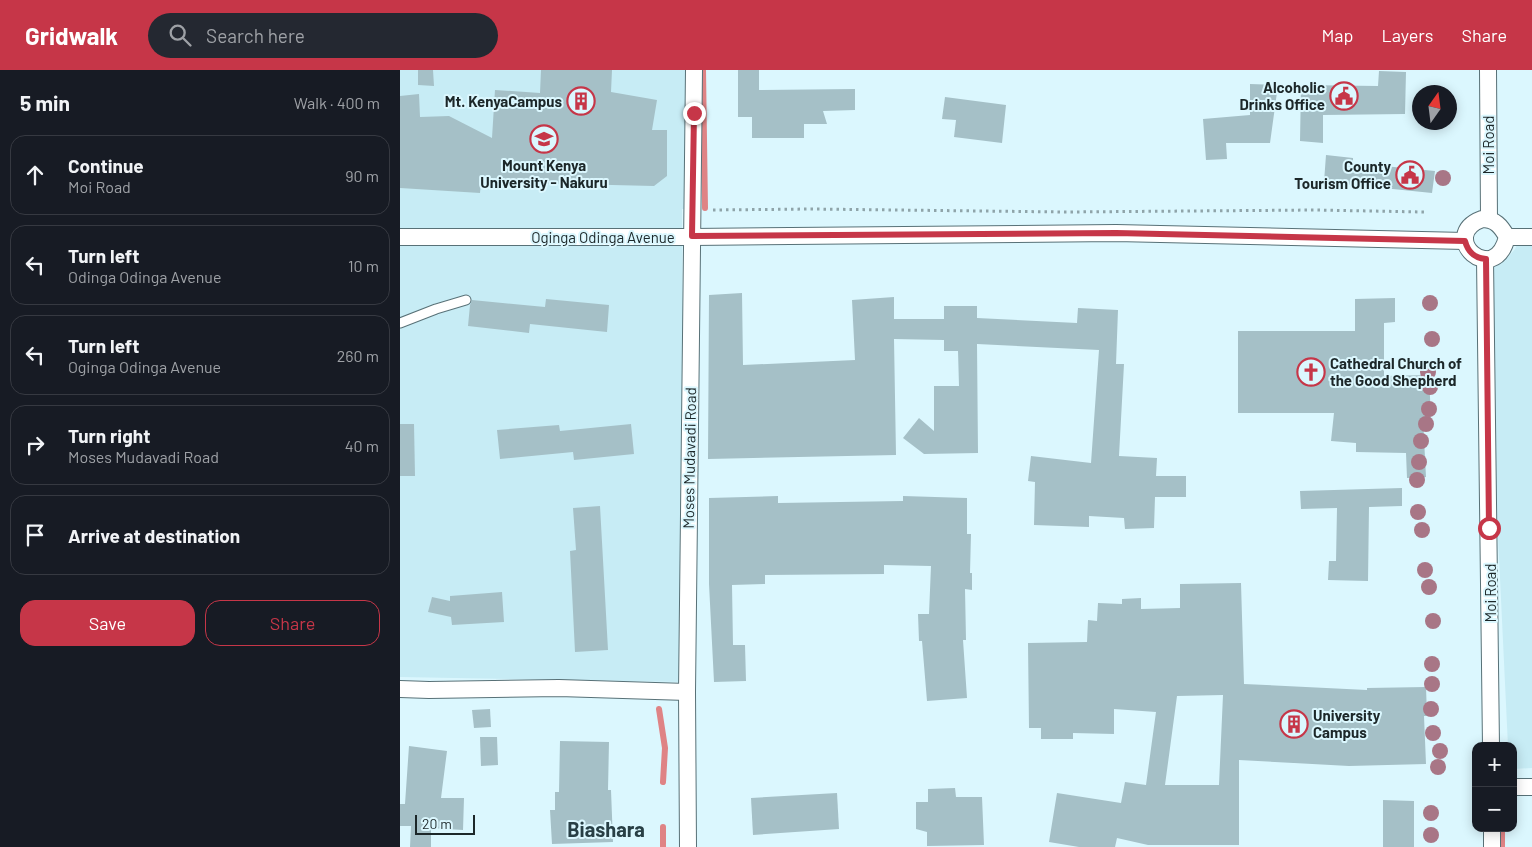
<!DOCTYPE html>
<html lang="en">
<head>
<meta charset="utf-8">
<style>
	:root { --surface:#171b24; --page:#242831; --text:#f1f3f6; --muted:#9ea1a6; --line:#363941; --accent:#c63648 }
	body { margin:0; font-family:Barlow,sans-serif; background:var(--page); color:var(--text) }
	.controls { position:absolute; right:15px; bottom:15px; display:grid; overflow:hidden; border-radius:10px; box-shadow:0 2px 12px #0003 }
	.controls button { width:45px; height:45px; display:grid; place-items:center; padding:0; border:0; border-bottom:1px solid var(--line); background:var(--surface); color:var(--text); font:25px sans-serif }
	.compass { position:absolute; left:1012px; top:15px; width:45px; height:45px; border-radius:50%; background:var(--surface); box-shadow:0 2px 12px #0003; rotate:14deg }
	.scale { position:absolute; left:15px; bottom:12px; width:60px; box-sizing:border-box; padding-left:5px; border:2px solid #1c2729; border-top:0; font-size:14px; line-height:18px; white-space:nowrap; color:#1c2729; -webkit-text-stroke:4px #dbf7fe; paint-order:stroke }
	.stop { position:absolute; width:15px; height:15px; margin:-11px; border:4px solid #c63648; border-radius:50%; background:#fff }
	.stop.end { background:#c63648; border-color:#fff; box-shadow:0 1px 5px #0008 }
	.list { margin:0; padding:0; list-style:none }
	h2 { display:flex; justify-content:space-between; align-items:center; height:65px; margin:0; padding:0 20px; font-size:21px }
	h2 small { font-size:16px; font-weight:400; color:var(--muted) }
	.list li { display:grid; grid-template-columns:32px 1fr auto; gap:15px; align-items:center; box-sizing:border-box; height:80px; margin:0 10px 10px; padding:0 10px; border:1px solid var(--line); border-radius:15px }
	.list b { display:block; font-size:19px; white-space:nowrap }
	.list p { margin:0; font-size:16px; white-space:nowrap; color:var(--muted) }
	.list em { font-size:16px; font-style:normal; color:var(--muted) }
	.actions { display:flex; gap:10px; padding:15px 20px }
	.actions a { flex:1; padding:11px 0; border:1px solid var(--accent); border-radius:15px; text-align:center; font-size:18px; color:var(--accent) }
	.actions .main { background:var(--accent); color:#fff }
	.icon { flex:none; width:28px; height:28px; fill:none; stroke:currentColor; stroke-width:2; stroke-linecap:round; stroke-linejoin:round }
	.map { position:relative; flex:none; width:1132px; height:777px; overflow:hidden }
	header { display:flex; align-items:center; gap:30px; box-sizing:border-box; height:70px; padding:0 25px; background:var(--accent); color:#fff }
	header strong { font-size:24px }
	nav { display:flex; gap:28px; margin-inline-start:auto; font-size:18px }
	.search { width:350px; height:45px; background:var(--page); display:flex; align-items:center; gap:12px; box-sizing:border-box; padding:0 18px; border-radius:28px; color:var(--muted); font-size:19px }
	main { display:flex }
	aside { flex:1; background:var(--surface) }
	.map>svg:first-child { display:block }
</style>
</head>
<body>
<header>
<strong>Gridwalk</strong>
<div class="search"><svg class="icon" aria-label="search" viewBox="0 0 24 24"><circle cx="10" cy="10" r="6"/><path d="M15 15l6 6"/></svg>Search here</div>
<nav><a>Map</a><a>Layers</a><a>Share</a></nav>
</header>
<main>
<aside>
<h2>5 min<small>Walk · 400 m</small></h2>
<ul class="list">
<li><svg class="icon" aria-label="ahead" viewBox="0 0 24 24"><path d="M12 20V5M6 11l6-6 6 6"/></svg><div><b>Continue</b><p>Moi Road</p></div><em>90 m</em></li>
<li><svg class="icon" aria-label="left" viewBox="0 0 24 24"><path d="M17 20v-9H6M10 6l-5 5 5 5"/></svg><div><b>Turn left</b><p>Odinga Odinga Avenue</p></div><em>10 m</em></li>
<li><svg class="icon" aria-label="left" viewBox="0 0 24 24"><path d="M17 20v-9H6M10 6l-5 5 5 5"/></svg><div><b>Turn left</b><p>Oginga Odinga Avenue</p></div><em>260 m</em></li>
<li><svg class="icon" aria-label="right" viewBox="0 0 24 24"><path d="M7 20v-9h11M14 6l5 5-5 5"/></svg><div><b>Turn right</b><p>Moses Mudavadi Road</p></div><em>40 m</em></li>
<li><svg class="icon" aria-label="arrive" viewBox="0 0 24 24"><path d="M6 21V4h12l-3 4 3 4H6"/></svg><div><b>Arrive at destination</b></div></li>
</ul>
<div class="actions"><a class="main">Save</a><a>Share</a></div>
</aside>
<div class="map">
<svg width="1132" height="777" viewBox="0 0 1132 777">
	<rect width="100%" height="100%" fill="#dbf7fe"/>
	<!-- built -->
	<g fill="#c7ecf5">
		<polygon points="0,0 288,0 286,139 282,139 284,612 0,607"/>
		<polygon points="1132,160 1132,698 1113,699 1113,676 1108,676 1085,193 1099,192 1108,187 1115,179 1119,170"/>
	</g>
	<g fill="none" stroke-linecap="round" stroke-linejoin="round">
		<!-- stream -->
		<g stroke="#df8385" stroke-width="6">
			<polyline points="303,0 305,138"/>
			<polyline points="259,639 265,678 263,712"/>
			<polyline points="263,777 263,757"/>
			<polyline points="1102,777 1102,758"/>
		</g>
	</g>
	<!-- building -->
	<g fill="#a5c0c7" fill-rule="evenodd">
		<polygon points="18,0 33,0 34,16 18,15"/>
		<polygon points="141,0 212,0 211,22 257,30 252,60 267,60 267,106 254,116 81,112 80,123 0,118 0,26 19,24 20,47 49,46 92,68 95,20 140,23"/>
		<polygon points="338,0 359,0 359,20 455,19 455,40 423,41 427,54 404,54 404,68 352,68 352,47 338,47"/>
		<polygon points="979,1 1006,2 1005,44 923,45 923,73 900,71 901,15 978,16"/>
		<polygon points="850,14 878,15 870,73 826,73 827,89 806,90 803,49 850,45"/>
		<polygon points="545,27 606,35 602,73 554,67 556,50 542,49"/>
		<polygon points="926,85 953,88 953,93 1035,101 1032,123 924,112"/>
		<polygon points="342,223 343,295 455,290 452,230 494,227 494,249 544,249 544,236 577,236 577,248 677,253 678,238 718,240 716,294 724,294 719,386 757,388 756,406 786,406 786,427 755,427 754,458 725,459 724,448 689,446 689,457 634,455 635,412 628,411 631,386 691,393 699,280 577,274 578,383 524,384 503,368 519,348 534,361 534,316 559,316 558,281 544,281 544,270 494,269 496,385 308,389 309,225"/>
		<polygon points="995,228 995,252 984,253 984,306 1029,305 1031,349 1023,349 1026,407 1007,408 1006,383 956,382 956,373 931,371 934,343 838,343 838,261 955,261 955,229"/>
		<polygon points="146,229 209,235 207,262 130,254 129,263 68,256 70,235 72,230 145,237"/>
		<polygon points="0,354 14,354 15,406 0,406"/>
		<polygon points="231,354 234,384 174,390 173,382 100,389 97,360 159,355 160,361"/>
		<polygon points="1002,418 1002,436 969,437 968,511 928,510 929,491 936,491 937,438 901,439 900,421"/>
		<polygon points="378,426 378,433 503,431 503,426 567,428 567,464 571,464 570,503 572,503 572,520 565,519 566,570 563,570 567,628 527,631 522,571 519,571 518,544 529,544 531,496 484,495 484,504 365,505 365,514 332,515 333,575 345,575 346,611 314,612 309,514 309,428"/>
		<polygon points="200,436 208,580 175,582 170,481 176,480 173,438"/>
		<path d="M841 513 844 614 967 620V618L1026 617 1027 646H1024L1026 694 949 696 839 690V775H748L717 768 715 777H679L649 772 657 723 721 733 725 712 746 715 756 642 714 639V664L673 663V669H641V658H629L628 573 687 572 688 550 697 551 698 533 722 534V529L741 528V539L780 538V514ZM823 625 819 715H765L777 626Z"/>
		<polygon points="102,522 104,552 52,555 51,547 28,542 32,527 50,531 50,526"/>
		<polygon points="90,639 91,657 74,658 72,640"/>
		<polygon points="80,667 97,667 98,695 81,696"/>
		<polygon points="160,671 209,672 208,720 211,720 213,772 152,774 150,740 155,740 155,722 159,722"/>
		<polygon points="9,676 47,681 41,728 64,728 63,760 31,758 31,777 10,777 11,756 0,756 0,734 5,734"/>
		<polygon points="555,718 556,727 582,727 584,775 527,776 527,762 516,759 516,732 528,732 528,719"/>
		<polygon points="437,723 439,759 353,765 351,728"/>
		<polygon points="983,730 1014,731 1014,777 983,777"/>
	</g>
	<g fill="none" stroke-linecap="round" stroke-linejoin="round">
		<!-- service casing -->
		<g stroke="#587177" stroke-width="11">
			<polyline id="service" points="0,253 36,239 66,230"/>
		</g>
		<!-- minor casing -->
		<g stroke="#587177" stroke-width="18">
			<g id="minor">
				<polyline points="1088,0 1089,149"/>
				<path d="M1082 149C1095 149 1101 156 1107 167 1094 219 1037 166 1082 149Z"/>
				<polyline points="0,167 292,167 716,163 1065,171"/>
				<polyline points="1107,167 1132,167"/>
				<polyline points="1085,189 1091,676"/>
				<polyline points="0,619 29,620 159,618 287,622"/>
				<polyline points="1113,717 1132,717"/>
				<polyline points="1092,758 1092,777"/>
				<polyline points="288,777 287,622 294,0"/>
			</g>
		</g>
		<!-- path -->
		<polyline stroke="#8fa4a9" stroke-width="3" stroke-dasharray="2.5 4" stroke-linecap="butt" points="313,140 412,139 665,142 916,140 1024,142"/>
		<!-- service -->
		<use href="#service" stroke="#fff" stroke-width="9"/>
		<!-- minor -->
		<use href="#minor" stroke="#fff" stroke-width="16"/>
	</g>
	<!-- trees -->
	<g fill="#a87686">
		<circle cx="1043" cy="108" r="8"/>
		<circle cx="1030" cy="233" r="8"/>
		<circle cx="1032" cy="269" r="8"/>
		<circle cx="1028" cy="302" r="8"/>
		<circle cx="1030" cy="317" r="8"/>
		<circle cx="1029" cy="339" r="8"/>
		<circle cx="1026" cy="354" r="8"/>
		<circle cx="1021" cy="371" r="8"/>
		<circle cx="1019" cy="392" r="8"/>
		<circle cx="1017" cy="410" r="8"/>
		<circle cx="1018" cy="442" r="8"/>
		<circle cx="1022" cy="460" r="8"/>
		<circle cx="1025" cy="500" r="8"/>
		<circle cx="1029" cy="517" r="8"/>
		<circle cx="1033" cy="551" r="8"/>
		<circle cx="1032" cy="594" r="8"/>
		<circle cx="1032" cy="614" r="8"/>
		<circle cx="1031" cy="639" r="8"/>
		<circle cx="1033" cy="663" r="8"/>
		<circle cx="1040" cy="681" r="8"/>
		<circle cx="1038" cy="697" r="8"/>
		<circle cx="1031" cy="743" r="8"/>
		<circle cx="1031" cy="765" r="8"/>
	</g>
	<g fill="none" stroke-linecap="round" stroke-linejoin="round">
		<!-- route -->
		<path stroke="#c63648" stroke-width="6" d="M294 43 292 166 716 163 1065 171C1068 182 1074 188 1086 189L1089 458"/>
	</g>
	<!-- icons -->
	<defs>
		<g id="civic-ring" transform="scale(1.4375)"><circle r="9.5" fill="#dbf7fe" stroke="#c63648" stroke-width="1.5"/><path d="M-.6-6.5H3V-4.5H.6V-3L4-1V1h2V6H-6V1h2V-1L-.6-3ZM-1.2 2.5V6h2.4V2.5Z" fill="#c63648"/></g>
		<g id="building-ring" transform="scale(1.4375)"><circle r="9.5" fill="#dbf7fe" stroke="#c63648" stroke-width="1.5"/><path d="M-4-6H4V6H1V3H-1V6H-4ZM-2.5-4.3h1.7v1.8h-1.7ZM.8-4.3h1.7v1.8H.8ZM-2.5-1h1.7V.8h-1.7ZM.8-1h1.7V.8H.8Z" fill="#c63648"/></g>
		<g id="university-ring" transform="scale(1.4375)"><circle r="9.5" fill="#dbf7fe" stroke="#c63648" stroke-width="1.5"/><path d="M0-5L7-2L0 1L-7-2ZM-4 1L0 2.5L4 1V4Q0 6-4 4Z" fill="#c63648"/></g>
		<g id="church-ring" transform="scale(1.4375)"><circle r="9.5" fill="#dbf7fe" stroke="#c63648" stroke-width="1.5"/><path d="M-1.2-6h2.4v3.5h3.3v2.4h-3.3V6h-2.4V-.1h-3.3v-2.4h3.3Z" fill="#c63648"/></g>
	</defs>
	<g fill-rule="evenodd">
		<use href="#civic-ring" x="944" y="26"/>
		<use href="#building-ring" x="181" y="31"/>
		<use href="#university-ring" x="144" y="69"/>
		<use href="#civic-ring" x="1010" y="105"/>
		<use href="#church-ring" x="911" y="302"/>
		<use href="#building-ring" x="894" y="654"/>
	</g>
	<g text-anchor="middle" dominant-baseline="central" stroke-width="4" stroke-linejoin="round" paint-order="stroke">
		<!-- poi labels -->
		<g font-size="15" font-weight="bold" fill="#1c2729" stroke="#dbf7fe" text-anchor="end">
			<text x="925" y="17">Alcoholic<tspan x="925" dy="17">Drinks Office</tspan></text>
			<text x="162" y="31">Mt. KenyaCampus</text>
			<text x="144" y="95" text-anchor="middle">Mount Kenya<tspan x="144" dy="17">University - Nakuru</tspan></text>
			<text x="991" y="96">County<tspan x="991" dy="17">Tourism Office</tspan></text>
			<text x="930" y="293" text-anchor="start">Cathedral Church of<tspan x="930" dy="17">the Good Shepherd</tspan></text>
			<text x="913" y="645" text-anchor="start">University<tspan x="913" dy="17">Campus</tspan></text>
		</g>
		<!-- street labels -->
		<g font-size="15" fill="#1c2729" stroke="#dbf7fe">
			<text transform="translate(1088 75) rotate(-90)">Moi Road</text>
			<text x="203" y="167">Oginga Odinga Avenue</text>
			<text transform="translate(289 388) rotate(-89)">Moses Mudavadi Road</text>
			<text transform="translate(1090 523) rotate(-90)">Moi Road</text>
		</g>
		<!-- district labels -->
		<g font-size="20" font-weight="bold" fill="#283f45" stroke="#dbf7fe">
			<text x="206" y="759">Biashara</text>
		</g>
	</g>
</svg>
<div class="controls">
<button>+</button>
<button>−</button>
</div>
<svg class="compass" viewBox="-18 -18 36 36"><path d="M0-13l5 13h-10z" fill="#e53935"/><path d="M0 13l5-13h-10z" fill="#9ea1a6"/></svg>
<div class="scale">20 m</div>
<div class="stop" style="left:1089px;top:458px"></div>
<div class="stop end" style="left:294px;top:43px"></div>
</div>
</main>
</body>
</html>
